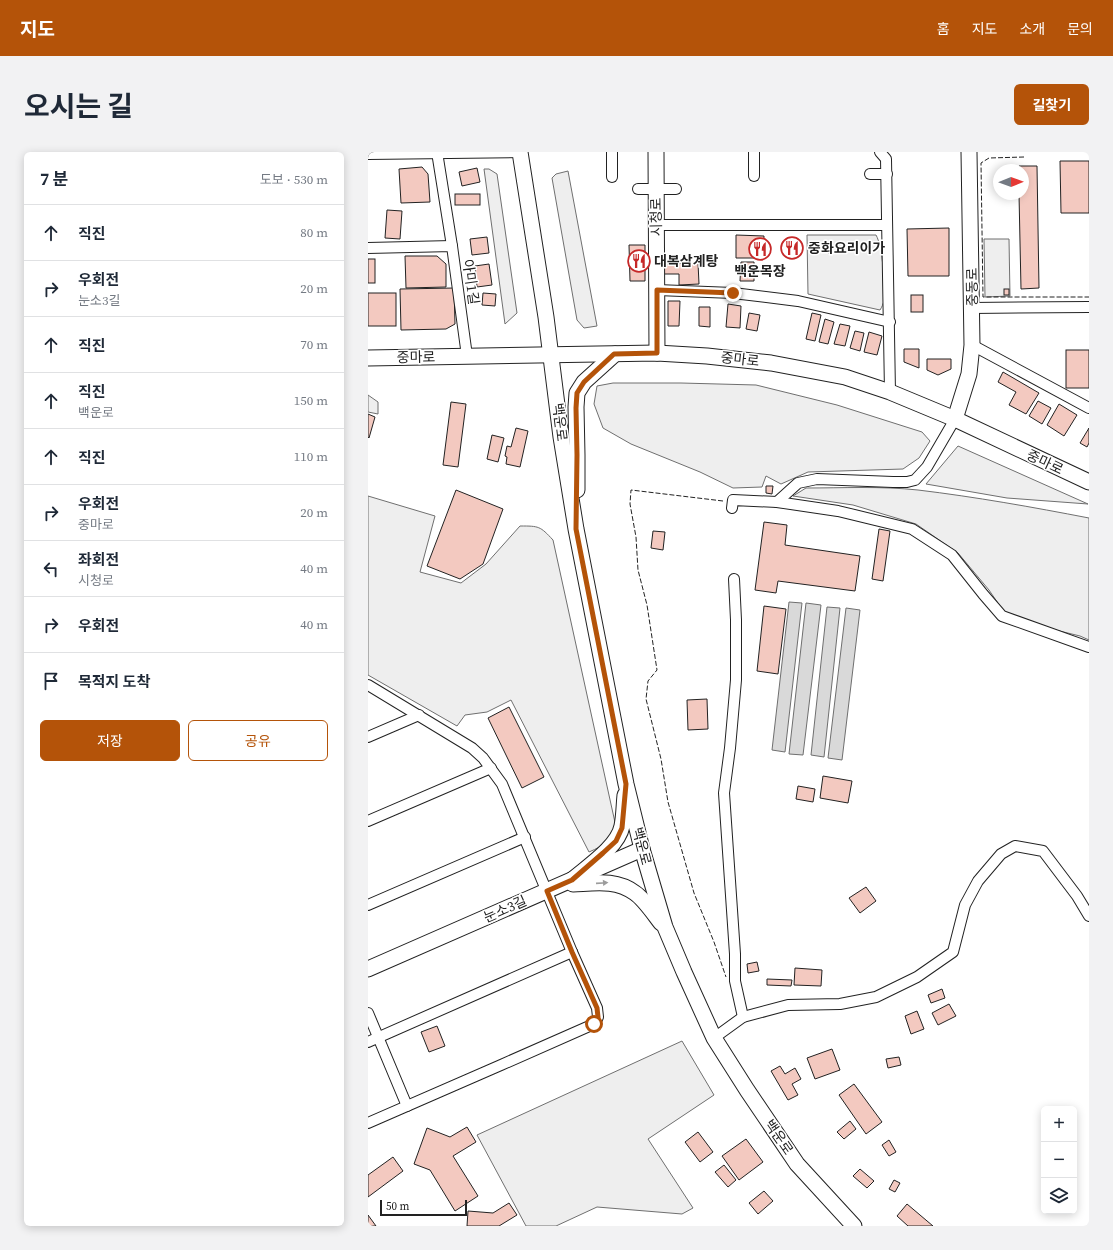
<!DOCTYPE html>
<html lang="ko">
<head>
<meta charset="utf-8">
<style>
	:root { --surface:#fff; --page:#f2f2f3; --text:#1f2937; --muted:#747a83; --line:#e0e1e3; --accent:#b45309 }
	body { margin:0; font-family:"Source Serif 4","Noto Sans KR",serif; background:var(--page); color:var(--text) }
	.controls { position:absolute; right:12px; bottom:12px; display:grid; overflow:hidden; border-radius:6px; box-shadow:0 2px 10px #0003 }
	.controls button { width:36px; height:36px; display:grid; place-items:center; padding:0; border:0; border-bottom:1px solid var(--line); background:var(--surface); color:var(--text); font:20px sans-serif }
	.compass { position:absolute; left:625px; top:12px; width:36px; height:36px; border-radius:50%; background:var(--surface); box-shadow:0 2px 10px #0003; rotate:89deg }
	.scale { position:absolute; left:12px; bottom:10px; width:87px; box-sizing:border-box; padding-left:4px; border:2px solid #222; border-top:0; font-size:11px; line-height:14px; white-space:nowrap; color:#222; -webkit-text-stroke:3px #fff; paint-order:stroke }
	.stop { position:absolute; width:12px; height:12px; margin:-9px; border:3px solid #b45309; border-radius:50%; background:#fff }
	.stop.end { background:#b45309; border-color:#fff; box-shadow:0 1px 4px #0008 }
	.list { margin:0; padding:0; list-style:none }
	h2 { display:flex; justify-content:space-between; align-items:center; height:52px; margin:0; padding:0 16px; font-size:17px }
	h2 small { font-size:13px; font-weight:400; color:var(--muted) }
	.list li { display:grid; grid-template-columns:26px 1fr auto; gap:12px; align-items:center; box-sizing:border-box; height:56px; padding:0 16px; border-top:1px solid var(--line) }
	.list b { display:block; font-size:15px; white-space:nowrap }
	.list p { margin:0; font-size:13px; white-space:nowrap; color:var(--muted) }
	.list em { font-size:13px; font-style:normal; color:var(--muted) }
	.actions { display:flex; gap:8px; padding:12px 16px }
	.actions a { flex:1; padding:9px 0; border:1px solid var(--accent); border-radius:6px; text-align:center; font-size:14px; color:var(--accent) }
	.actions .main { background:var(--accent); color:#fff }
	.icon { flex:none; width:22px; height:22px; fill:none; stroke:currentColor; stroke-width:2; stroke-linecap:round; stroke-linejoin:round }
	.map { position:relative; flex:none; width:721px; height:1074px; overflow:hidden; border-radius:6px }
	header { display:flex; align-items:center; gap:24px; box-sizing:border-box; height:56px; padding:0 20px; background:var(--accent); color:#fff }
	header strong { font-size:19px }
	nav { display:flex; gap:22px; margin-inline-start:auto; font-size:14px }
	.intro { display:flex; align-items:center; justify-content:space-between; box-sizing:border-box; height:96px; padding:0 24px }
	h1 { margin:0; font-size:28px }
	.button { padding:10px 18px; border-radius:6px; background:var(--accent); color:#fff; font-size:14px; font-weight:700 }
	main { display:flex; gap:24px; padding:0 24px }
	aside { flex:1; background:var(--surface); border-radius:6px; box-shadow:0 2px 10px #0003 }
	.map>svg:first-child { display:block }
</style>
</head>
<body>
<header>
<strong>지도</strong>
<nav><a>홈</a><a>지도</a><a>소개</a><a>문의</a></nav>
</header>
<div class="intro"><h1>오시는 길</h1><a class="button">길찾기</a></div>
<main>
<aside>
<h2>7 분<small>도보 · 530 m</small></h2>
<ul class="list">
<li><svg class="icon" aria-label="ahead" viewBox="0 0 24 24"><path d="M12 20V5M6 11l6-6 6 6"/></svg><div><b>직진</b></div><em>80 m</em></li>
<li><svg class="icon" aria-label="right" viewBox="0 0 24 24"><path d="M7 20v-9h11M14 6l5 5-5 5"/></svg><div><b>우회전</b><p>눈소3길</p></div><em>20 m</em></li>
<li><svg class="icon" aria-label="ahead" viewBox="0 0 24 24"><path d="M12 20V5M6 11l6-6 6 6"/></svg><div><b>직진</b></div><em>70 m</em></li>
<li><svg class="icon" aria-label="ahead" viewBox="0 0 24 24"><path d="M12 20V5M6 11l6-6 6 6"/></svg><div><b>직진</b><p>백운로</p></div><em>150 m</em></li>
<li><svg class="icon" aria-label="ahead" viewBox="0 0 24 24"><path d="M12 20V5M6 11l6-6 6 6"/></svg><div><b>직진</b></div><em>110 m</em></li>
<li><svg class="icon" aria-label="right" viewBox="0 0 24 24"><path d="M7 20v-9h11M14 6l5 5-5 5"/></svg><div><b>우회전</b><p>중마로</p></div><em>20 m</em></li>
<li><svg class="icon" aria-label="left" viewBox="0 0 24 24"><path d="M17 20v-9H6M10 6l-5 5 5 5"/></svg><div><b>좌회전</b><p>시청로</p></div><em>40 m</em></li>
<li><svg class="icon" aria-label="right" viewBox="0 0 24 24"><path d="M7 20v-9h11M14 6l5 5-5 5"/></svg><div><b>우회전</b></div><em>40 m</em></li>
<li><svg class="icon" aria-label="arrive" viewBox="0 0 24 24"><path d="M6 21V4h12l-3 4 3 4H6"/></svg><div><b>목적지 도착</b></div></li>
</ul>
<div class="actions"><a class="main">저장</a><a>공유</a></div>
</aside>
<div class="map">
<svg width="721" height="1074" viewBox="0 0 721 1074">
	<rect width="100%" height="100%" fill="#fff"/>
	<!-- green -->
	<g fill="#eee" stroke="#6f6f6f">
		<polygon points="116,17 121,17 129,22 149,161 137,172"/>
		<polygon points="200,19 229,174 216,176 209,168 184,26 188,22"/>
		<path d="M439 83H508C515 95 517 134 516 149 515 152 514 155 512 158L440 142Z"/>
		<polygon points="616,87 641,87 642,144 617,145"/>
		<polygon points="245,231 313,231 388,233 469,253 554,280 562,289 551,306 535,317 440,320 413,332 398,324 394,335 365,336 332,320 263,292 235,276 226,252 229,234"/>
		<polygon points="0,243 10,250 10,262 0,260"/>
		<polygon points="590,294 720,352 639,346 558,332"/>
		<path d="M438 336C475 336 513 334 550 338 608 345 664 355 721 366V488L712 484 671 474 636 460 621 438 590 401 548 372 485 353 425 344Z"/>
		<path d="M0 344 67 364 52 420 93 431 118 412 152 374C171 374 172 374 185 388L248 675C240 690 237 693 221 700L143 548 119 560 97 563 89 574 0 523Z"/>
		<polygon points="314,889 346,943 280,987 325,1056 314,1062 229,1055 188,1074 158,1074 109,983"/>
	</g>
	<!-- water -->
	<g fill="#d9d9d9" stroke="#6f6f6f">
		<polygon points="421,450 434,451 417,600 404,598"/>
		<polygon points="438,451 453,453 435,603 421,602"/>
		<polygon points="459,455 472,456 456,605 443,603"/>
		<polygon points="478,456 492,458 474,608 460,606"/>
	</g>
	<!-- building -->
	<g fill="#f3c9c0" stroke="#222">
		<polygon points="692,9 721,9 721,61 693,61"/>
		<polygon points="651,14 669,14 671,136 653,137 651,42 655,42 655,18 651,18"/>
		<polygon points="54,15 60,22 62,50 33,51 31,17"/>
		<polygon points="109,16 112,30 94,34 91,20"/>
		<rect x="87" y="42" width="25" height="11"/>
		<polygon points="19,58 34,59 32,87 17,86"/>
		<polygon points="581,76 581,124 540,124 539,77"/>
		<polygon points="368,83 396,84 395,106 368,106"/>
		<polygon points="119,85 121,101 104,103 102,87"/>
		<polygon points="261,93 277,93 277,129 262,129"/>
		<polygon points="464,95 464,100 460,101 459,96"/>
		<polygon points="37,104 69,104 78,112 78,135 38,136"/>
		<rect x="0" y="107" width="7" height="24"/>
		<polygon points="373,110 386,110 386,129 372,129"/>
		<polygon points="330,111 331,132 311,133 311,122 296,122 296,112"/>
		<polygon points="121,112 124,133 109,135 107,114"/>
		<polygon points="86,136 87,172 78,177 33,178 32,137"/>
		<rect x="636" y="137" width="5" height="6"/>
		<rect x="0" y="141" width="28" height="33"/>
		<polygon points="115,141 128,142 127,154 114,153"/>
		<rect x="543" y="143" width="12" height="17"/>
		<polygon points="300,149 312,149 311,174 300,174"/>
		<polygon points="360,152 373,154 372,176 358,175"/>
		<polygon points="331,155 342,155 342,175 331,174"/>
		<polygon points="381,161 392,163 389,179 378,177"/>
		<polygon points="444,161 453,163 447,189 438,187"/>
		<polygon points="457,167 466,170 460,192 451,190"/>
		<polygon points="472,172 482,174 477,194 466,192"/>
		<polygon points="487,179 496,181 492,199 482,196"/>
		<polygon points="501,180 514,184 509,203 496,200"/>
		<polygon points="536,197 551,197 551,216 536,210"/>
		<rect x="698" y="198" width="23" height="38"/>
		<polygon points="559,207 583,207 583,217 570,223 559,218"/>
		<polygon points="635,220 671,241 658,262 641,253 648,240 630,230"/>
		<polygon points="670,249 683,256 674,272 661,264"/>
		<polygon points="83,250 98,252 90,315 75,313"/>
		<polygon points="691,252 709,263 696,284 679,273"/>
		<polygon points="0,262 7,265 1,286 0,285"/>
		<polygon points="148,276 160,279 152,315 138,312 139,305 137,304 139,294 143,295"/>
		<polygon points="721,276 721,291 719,295 712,291"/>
		<polygon points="124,283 136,286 130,310 119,307"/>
		<polygon points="398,334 405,334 404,342 398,341"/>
		<polygon points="88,338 135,357 115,412 92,427 59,414"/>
		<polygon points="396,370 419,373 417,393 492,404 487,439 410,429 408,441 387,438"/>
		<polygon points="511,377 522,379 515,429 504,427"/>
		<polygon points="285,379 297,380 295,398 283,396"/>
		<polygon points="396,454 418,457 410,522 389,519"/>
		<polygon points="339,547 340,577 320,578 319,548"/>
		<polygon points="141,555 176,625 154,636 120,566"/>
		<polygon points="455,624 484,629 480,651 452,646"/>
		<polygon points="430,634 447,637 445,650 428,647"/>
		<polygon points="498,735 508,749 492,761 481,746"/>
		<polygon points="389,810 391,819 380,821 379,812"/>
		<polygon points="427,816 454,818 453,834 426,833"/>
		<polygon points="399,827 424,828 423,834 399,833"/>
		<polygon points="574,837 577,846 563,851 560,843"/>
		<polygon points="581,852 588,864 570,873 564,861"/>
		<polygon points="549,859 556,877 543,882 537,864"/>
		<polygon points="69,874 77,894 61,900 53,880"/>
		<polygon points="464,897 472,918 447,927 439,906"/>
		<polygon points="531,905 533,913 520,916 518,907"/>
		<polygon points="412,914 417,922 427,916 433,927 424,932 430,943 420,948 403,919"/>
		<polygon points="486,932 514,970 498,982 471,943"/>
		<polygon points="482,969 488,977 476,987 469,980"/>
		<polygon points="99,975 108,990 85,1004 110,1044 87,1059 62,1018 46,1012 59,976 82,985"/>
		<polygon points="330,980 345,1000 332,1010 317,990"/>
		<polygon points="378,987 395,1010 371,1028 354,1004"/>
		<polygon points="521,988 528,1000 521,1004 514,993"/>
		<polygon points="25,1005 35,1019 0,1045 0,1023"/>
		<polygon points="356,1013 368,1028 360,1035 347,1020"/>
		<polygon points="492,1017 506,1029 499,1036 485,1024"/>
		<polygon points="526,1028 532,1031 527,1040 521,1037"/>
		<polygon points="396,1039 405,1049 390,1062 381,1051"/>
		<polygon points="141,1051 149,1063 131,1074 99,1074 100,1059 125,1061"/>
		<polygon points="539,1052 565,1074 540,1074 529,1064"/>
		<polygon points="0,1063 8,1074 0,1074"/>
	</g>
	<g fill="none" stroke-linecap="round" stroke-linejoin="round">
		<!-- street casing -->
		<g stroke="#222" stroke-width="12">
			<g id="street">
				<polyline points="69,0 84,94"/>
				<polyline points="244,0 244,25"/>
				<polyline points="386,0 386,24"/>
				<polyline points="512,0 518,7 522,240"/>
				<polyline points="0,2 154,0"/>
				<polyline points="502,22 519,22"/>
				<polyline points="270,37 308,37"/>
				<polyline points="289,73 519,73"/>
				<polyline points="0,96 84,94 99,204"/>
				<polyline points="289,138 365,141 430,149 522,170"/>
				<polyline points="604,156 721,155"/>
				<polyline points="604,193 721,256"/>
				<polyline points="409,350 430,331 449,327 525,330 539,330 547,328 559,315 587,267"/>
				<polyline points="364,356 365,348 409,350 470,359 544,377 584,403 615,442 634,464 721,495"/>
				<polyline points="366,427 368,468 368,528 362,596 356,641 367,802 367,829 375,865"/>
				<polyline points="0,533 104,596 115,606 134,632 204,800 229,856 230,865 226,872 133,913 0,971"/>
				<polyline points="0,585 51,563"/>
				<polyline points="0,669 123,616"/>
				<polyline points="0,753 157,685"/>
				<polyline points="0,861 39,954"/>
				<polyline points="346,886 375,865 420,853 472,852 508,845 549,825 585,800 597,753 610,729 633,702 647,694 675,699 709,744 721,764"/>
				<polyline points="0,890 204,800"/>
			</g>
		</g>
		<!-- secondary casing -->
		<g stroke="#222" stroke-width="17">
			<g id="secondary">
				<polyline points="152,0 178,165 193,285 208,377 258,632 274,697 297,775 316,820 346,886 379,938 429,1012 486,1074"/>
				<polyline points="288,0 289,201"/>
				<polyline points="0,206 289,201 339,204 403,211 477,225 522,240 587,267 721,330"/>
				<polyline points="587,267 601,222 604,193 601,0"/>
				<polyline points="209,338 209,303 208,255 209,241 216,230 247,202"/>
				<path d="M257 643C256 653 256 664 254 674 250 695 219 715 204 728L205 732C227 731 248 727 267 741 276 747 286 762 293 771"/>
				<polyline points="0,817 274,697"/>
			</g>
		</g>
		<!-- street -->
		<use href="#street" stroke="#fff" stroke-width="10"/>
		<!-- secondary -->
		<use href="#secondary" stroke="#fff" stroke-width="15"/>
		<!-- fence -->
		<g stroke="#222" stroke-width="1" stroke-dasharray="5 2" stroke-linecap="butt">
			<polyline points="656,5 621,6 613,11 615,145 721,145"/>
			<polyline points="355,349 263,338 262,352 268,385 270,418 279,453 289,518 280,529 278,547 293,607 300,650 326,741 346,790 358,825"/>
		</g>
	</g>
	<!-- one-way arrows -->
	<defs><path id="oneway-solid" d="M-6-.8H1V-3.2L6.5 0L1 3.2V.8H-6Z"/></defs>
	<use fill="#9c9c9c" href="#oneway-solid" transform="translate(234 731) rotate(-4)"/>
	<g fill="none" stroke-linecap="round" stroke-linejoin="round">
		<!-- route -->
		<polyline stroke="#b45309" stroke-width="5" points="226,872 230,865 229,856 204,800 179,739 204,728 235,701 248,689 254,676 258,632 208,377 209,303 208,256 209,241 216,230 246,202 289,201 289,138 365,141"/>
	</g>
	<!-- icons -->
	<defs>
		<g id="restaurant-ring" transform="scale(1.15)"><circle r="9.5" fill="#fff" stroke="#c62828" stroke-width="1.5"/><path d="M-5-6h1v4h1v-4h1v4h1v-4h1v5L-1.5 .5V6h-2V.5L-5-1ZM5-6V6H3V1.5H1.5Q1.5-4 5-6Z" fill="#c62828"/></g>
	</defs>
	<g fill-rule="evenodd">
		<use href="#restaurant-ring" x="424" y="96"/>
		<use href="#restaurant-ring" x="392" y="97"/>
		<use href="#restaurant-ring" x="271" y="109"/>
	</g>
	<g text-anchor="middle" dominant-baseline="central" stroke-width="3" stroke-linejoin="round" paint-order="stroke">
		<!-- street labels -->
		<g font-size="14" fill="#222" stroke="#fff">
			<text transform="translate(288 65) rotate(-91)">시청로</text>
			<text transform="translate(103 130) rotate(82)">아미1길</text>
			<text transform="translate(604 135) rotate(-91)">중동로</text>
			<text transform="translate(48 205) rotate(-1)">중마로</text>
			<text transform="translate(372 207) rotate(6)">중마로</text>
			<text transform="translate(192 270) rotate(83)">백운로</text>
			<text transform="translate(677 310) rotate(25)">중마로</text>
			<text transform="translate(274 694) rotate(75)">백운로</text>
			<text transform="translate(137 757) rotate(-24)">눈소3길</text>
			<text transform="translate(411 985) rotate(55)">백운로</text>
		</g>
		<!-- poi labels -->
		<g font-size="14" font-weight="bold" fill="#222" stroke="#fff" text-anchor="start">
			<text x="440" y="96">중화요리이가</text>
			<text x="286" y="109">대복삼계탕</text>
			<text x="392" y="119" text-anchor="middle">백운목장</text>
		</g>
	</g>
</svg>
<div class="controls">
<button>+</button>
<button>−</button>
<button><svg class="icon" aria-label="layers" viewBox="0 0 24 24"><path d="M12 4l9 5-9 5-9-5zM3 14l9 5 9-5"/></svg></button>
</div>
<svg class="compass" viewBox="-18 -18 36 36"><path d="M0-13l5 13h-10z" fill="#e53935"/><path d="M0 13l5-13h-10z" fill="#747a83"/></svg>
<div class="scale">50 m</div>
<div class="stop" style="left:226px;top:872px"></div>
<div class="stop end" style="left:365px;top:141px"></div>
</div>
</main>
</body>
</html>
